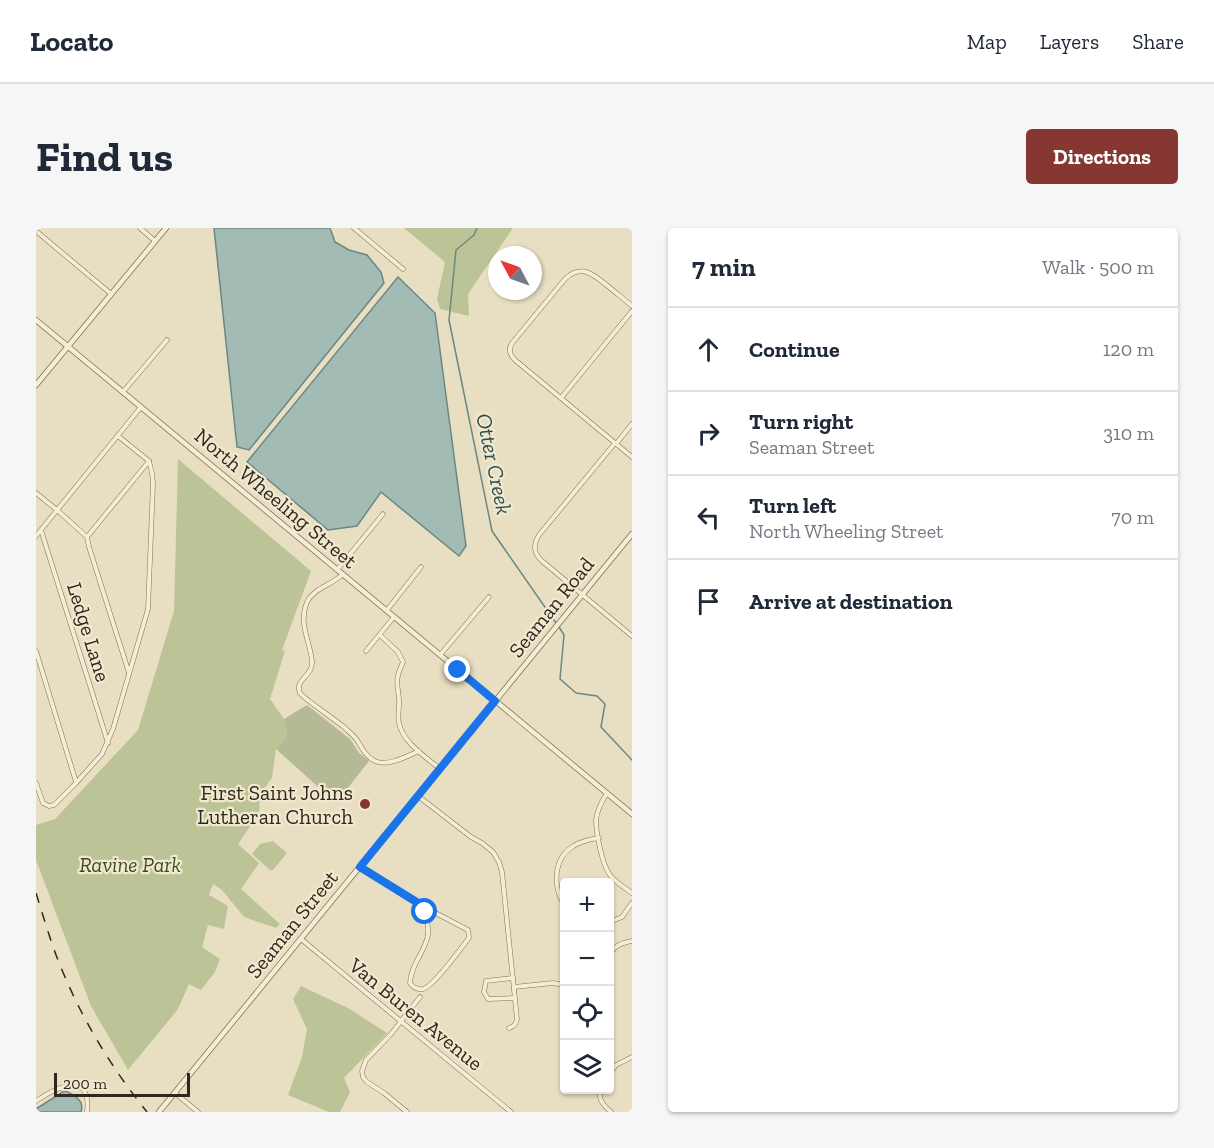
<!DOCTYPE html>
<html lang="en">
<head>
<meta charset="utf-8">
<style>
	:root { --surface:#fff; --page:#f6f6f7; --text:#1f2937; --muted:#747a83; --line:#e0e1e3; --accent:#873732 }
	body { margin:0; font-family:"Zilla Slab",serif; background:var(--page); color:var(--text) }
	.controls { position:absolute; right:18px; bottom:18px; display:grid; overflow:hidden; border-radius:6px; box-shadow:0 2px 4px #0004 }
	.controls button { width:54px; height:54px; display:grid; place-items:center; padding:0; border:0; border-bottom:2px solid var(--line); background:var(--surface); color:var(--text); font:30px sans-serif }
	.compass { position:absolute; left:452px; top:18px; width:54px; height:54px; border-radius:50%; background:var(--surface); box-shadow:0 2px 4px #0004; rotate:311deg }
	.scale { position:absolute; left:18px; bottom:15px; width:136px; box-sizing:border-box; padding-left:6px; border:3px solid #31281d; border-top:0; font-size:16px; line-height:21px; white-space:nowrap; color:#31281d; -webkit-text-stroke:4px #f0e9d0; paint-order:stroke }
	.stop { position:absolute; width:18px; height:18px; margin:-14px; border:4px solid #1a73e8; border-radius:50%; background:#fff }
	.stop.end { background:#1a73e8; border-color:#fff; box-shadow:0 2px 6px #0008 }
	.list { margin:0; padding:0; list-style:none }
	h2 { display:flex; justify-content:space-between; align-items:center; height:78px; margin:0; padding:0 24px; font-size:26px }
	h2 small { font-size:20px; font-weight:400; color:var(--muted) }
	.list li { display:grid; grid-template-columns:39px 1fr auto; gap:18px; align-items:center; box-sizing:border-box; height:84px; padding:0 24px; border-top:2px solid var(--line) }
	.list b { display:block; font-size:22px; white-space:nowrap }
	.list p { margin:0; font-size:20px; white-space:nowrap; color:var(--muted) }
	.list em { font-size:20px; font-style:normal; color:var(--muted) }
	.icon { flex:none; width:33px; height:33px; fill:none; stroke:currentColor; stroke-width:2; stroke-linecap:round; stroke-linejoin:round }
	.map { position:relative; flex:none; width:596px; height:884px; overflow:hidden; border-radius:6px }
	header { display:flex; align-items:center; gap:36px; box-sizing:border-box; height:84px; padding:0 30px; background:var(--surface); border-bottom:2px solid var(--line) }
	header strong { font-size:28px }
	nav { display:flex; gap:33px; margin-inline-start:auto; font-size:21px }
	.intro { display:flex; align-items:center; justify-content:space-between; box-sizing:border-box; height:144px; padding:0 36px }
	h1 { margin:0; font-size:42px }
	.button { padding:15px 27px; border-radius:6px; background:var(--accent); color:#fff; font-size:21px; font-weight:700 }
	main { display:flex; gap:36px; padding:0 36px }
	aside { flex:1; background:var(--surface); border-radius:6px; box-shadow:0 2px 4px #0004 }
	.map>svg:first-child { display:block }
</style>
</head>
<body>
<header>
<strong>Locato</strong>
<nav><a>Map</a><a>Layers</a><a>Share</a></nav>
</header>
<div class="intro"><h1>Find us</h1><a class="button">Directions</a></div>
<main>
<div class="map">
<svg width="596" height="884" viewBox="0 0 596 884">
	<rect width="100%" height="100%" fill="#e8dec1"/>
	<!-- green -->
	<g fill="#bcc497">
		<polygon points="368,0 477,0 432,66 433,88 404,81 401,71 409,34"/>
		<polygon points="142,231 275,343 246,422 249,423 234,471 248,491 251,508 240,521 236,550 224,566 223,585 202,616 223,635 205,661 244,696 240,700 208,689 186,662 177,656 173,667 192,678 188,701 172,697 166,719 184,731 179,744 165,762 153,756 142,781 92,842 55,778 0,632 0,597 19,591 102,502 138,383"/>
		<polygon points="237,613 251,625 237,642 234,642 216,626 224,616"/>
		<polygon points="265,758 312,780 351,805 308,850 314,864 304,884 293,884 252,867 266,829 271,801 257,771"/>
	</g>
	<!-- cemetery -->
	<polygon fill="#b3ba95" points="271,477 315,512 323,525 333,533 300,575 240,521 251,508 248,491"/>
	<!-- water -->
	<g fill="#a3bbb5" stroke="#6c8782" stroke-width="1.5">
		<polygon points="178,0 294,0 299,14 313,22 331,27 345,44 348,55 213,222 201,219"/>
		<polygon points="362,49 399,85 430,318 423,328 345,264 321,298 292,302 211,234"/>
		<path d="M28 863C32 863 43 870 45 875 46 878 46 881 45 884H0V881Z"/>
	</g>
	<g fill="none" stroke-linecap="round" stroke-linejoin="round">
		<!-- stream -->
		<g stroke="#6c8782" stroke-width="1.5">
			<polyline points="441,0 438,7 420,22 413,92 456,303 520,395"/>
			<polyline points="523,399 528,407 524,451 540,465 561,468 569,476 565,499 596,532"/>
		</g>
		<!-- minor casing -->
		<g stroke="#7f705b" stroke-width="5">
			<g id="minor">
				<polyline points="104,0 119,13"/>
				<polyline points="318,0 367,41"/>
				<polyline points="0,3 74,65"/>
				<path d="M596 78C588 71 580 65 573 59 558 47 546 35 529 51L477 114C472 120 473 126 479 132L596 229"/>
				<polyline points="87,164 131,112"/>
				<polyline points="525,170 596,83"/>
				<path d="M579 215 503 307C497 317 497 325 506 333L596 408"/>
				<polyline points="580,216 596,196"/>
				<polyline points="0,265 21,282 51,309 53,319 93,445"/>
				<polyline points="5,302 72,515"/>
				<polyline points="0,308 105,179"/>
				<polyline points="51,309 113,233"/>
				<polyline points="301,342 347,286"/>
				<path d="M307 346C296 357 278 360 271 374 262 395 274 413 276 433 277 449 258 451 264 465 267 470 301 493 308 499 312 503 318 508 321 512 326 520 330 529 339 533 352 539 371 528 383 523"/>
				<polyline points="351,382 385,339"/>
				<path d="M344 407 362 424 367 434C359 452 361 453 363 471 364 479 361 487 363 495 367 515 390 529 404 541"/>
				<polyline points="0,423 40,554"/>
				<polyline points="330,423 358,389"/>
				<polyline points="404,427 453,369"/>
				<polyline points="0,555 7,575 13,578 18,577 40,555 66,526 77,501 112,381 117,256 116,245 113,233 82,208"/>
				<path d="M571 565C566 573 561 582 560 592 560 604 566 637 574 647 579 654 589 660 596 665"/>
				<path d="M382 568 435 609 446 615 457 624 463 634 466 644 481 791C480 796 479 798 473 800"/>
				<path d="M324 639 373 671 432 702 433 710C425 720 397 759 387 761 381 762 377 759 374 755 375 736 389 724 392 707 393 698 390 687 387 678"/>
				<path d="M528 676C517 659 517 631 536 619 543 614 555 611 563 610"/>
				<polyline points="574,694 586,689 596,675"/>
				<polyline points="265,711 475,884"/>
				<path d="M574 725C580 717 586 715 596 713"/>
				<polyline points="477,750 450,753 448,764 452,771 479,770"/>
				<polyline points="478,759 517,755 528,757"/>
				<polyline points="574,844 580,837 596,829"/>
				<path d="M564 862C562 872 568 878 575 884"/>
				<polyline points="139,865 162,884"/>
				<path d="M0 873C21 859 56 842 51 884"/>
				<polyline points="371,884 348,865 331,854 327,849 326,843 330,832 355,806 384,769"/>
			</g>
		</g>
		<!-- tertiary casing -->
		<g stroke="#7f705b" stroke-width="6">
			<g id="tertiary">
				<polyline points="0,92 596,586"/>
				<polyline points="0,157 130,0"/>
				<polyline points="123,884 596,306"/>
			</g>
		</g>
		<!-- minor -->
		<use href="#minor" stroke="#f4ecd3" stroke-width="4"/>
		<!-- tertiary -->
		<use href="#tertiary" stroke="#f4ecd3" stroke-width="4.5"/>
		<!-- rail -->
		<path stroke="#31281d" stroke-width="1.5" stroke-dasharray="10 10" stroke-linecap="butt" d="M0 665C9 694 17 722 29 749 50 798 78 843 111 884"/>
	</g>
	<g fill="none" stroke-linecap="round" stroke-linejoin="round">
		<!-- route -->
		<polyline stroke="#1a73e8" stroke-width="8" points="389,684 387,678 324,639 459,473 422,442"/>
	</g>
	<!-- markers -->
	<circle fill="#873732" stroke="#f0e9d0" stroke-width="2" cx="329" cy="576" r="6"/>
	<g text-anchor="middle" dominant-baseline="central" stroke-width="4.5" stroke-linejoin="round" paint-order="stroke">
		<!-- street labels -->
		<g font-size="21" fill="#31281d" stroke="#f0e9d0">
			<text transform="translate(240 270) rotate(40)">North Wheeling Street</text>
			<text transform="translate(515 379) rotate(-51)">Seaman Road</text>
			<text transform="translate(53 404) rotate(73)">Ledge Lane</text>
			<text transform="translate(256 696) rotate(-51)">Seaman Street</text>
			<text transform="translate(380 786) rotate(39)">Van Buren Avenue</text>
		</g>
		<!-- poi labels -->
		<g font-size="21" fill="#31281d" stroke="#f0e9d0" text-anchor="end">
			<text x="317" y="564">First Saint Johns<tspan x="317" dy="24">Lutheran Church</tspan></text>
		</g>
		<!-- park labels -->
		<g font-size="21" font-style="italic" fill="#3f4b26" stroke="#f0e9d0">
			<text x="94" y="636">Ravine Park</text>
		</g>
		<!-- water labels -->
		<g font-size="22" font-style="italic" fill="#2e4f4f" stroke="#f0e9d0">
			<text transform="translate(458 236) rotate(78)">Otter Creek</text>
		</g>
	</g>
</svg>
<div class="controls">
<button>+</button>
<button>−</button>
<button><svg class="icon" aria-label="locate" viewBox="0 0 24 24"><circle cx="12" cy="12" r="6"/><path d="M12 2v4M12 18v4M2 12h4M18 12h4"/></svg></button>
<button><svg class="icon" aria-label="layers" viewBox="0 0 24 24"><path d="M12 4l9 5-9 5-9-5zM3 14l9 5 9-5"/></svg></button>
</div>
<svg class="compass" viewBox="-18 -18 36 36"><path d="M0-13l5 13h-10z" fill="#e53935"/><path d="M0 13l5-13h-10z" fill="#747a83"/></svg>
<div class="scale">200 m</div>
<div class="stop" style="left:389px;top:684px"></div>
<div class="stop end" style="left:422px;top:442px"></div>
</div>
<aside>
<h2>7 min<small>Walk · 500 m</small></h2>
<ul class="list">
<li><svg class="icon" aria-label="ahead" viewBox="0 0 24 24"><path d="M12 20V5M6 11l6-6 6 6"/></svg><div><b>Continue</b></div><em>120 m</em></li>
<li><svg class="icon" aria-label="right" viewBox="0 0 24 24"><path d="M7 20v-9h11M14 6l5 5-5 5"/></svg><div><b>Turn right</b><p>Seaman Street</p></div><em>310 m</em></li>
<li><svg class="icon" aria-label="left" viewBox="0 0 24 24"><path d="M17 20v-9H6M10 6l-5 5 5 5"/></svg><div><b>Turn left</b><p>North Wheeling Street</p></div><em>70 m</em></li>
<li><svg class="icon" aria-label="arrive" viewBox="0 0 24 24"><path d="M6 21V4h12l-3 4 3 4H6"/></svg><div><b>Arrive at destination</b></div></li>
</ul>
</aside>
</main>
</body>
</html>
